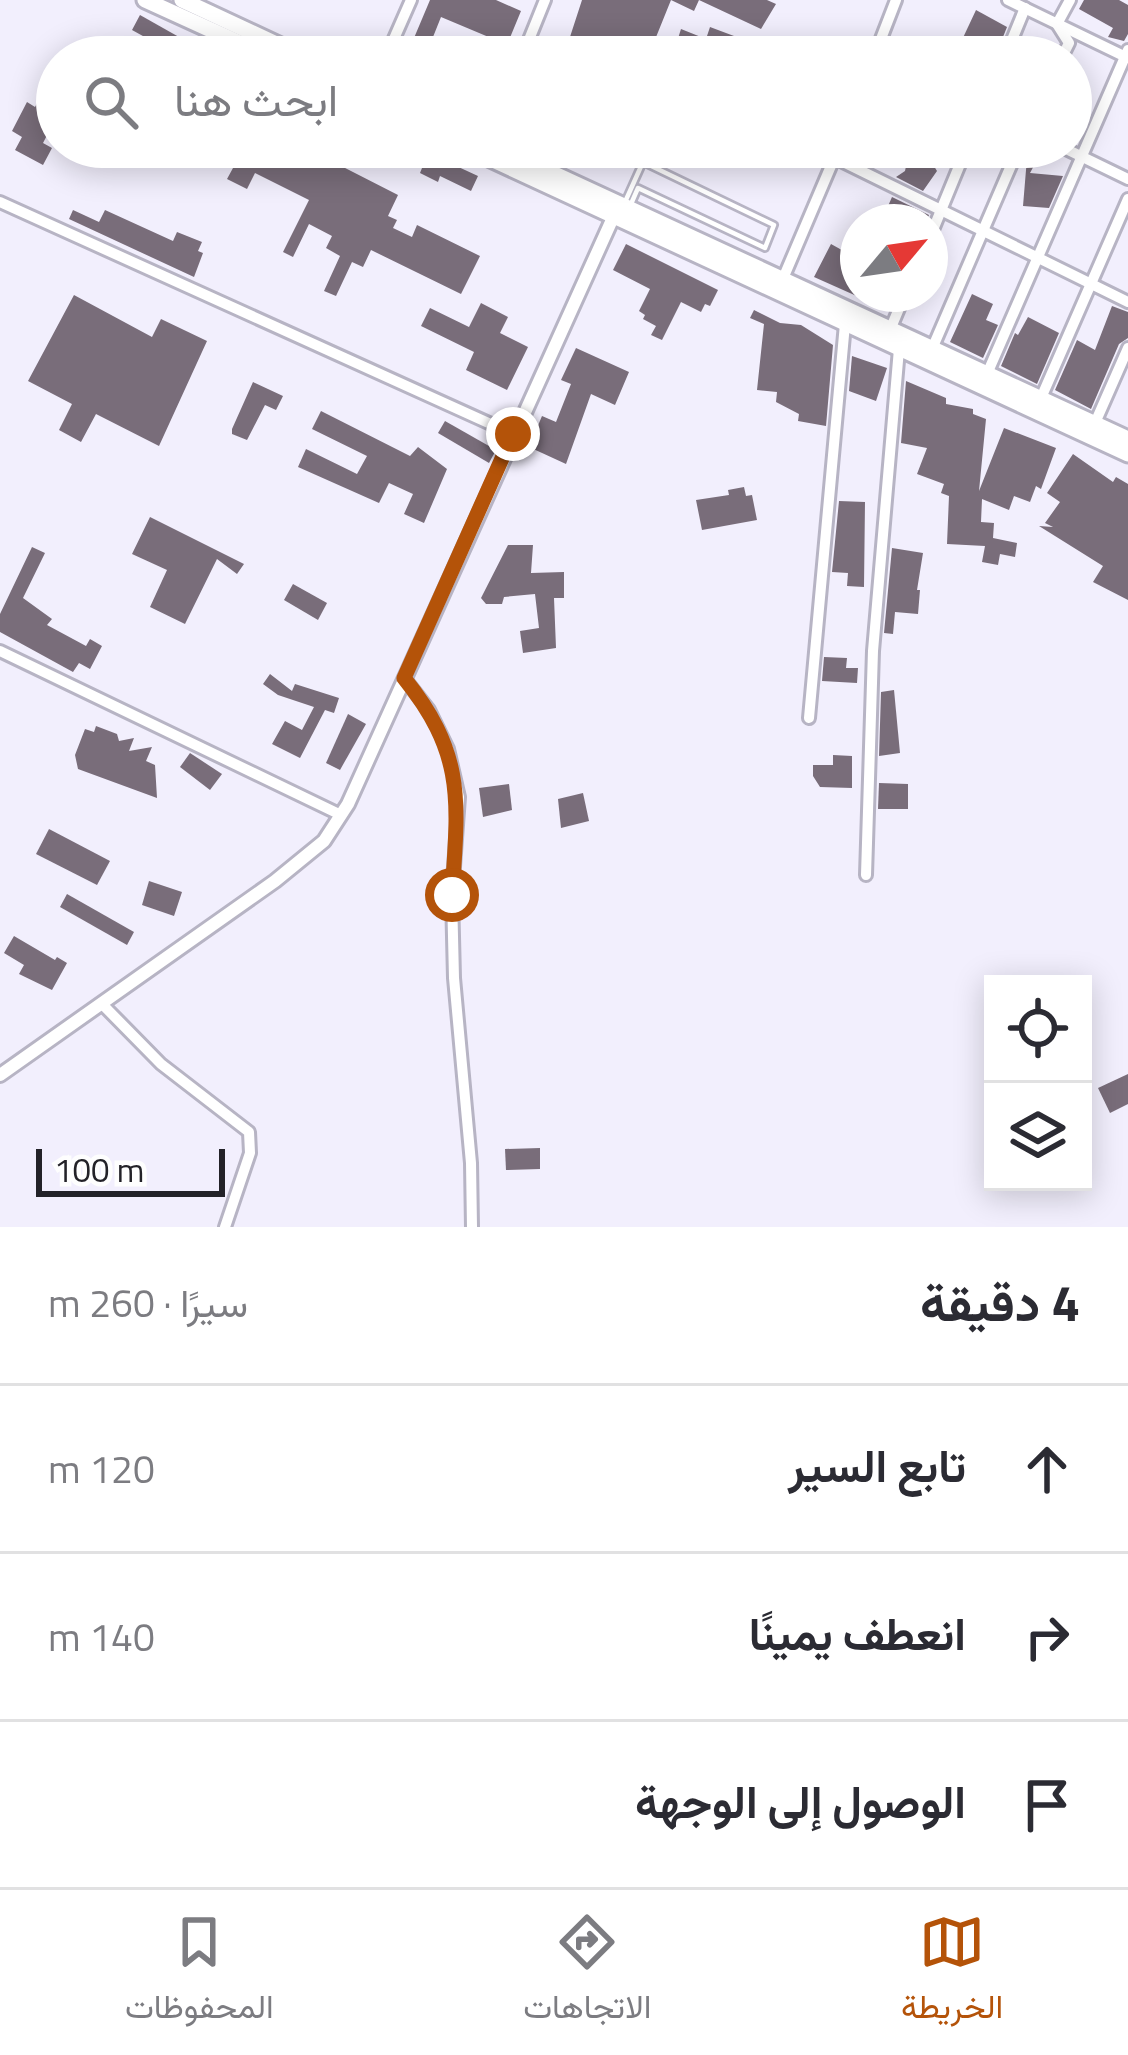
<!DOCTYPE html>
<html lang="ar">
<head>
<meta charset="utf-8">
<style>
	:root { --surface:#fff; --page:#f7f7f7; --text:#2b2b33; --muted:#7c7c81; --line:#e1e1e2; --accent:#b45309 }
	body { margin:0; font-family:"Titillium Web",Vazirmatn,sans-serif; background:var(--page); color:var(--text); direction:rtl }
	.controls { position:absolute; right:36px; bottom:36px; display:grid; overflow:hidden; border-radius:0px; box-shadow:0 6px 30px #0003 }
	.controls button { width:108px; height:108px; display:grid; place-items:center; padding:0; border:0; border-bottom:3px solid var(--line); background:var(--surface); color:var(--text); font:60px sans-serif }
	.compass { position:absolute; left:840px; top:204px; width:108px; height:108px; border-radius:50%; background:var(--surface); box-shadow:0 6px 30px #0003; rotate:61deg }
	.scale { position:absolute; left:36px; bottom:30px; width:189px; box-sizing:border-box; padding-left:12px; border:6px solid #232228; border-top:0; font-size:33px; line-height:42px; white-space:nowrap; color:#232228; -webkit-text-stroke:9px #fefefe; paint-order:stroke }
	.stop { position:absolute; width:36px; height:36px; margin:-27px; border:9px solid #b45309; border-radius:50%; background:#fff }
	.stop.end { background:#b45309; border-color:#fff; box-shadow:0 3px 12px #0008 }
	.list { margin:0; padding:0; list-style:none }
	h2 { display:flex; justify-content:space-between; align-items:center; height:156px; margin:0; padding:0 48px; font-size:51px }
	h2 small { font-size:39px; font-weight:400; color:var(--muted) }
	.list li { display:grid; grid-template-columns:78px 1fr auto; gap:36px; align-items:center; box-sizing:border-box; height:168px; padding:0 48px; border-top:3px solid var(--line) }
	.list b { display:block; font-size:45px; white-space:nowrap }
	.list em { font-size:39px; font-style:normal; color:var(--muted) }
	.icon { flex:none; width:66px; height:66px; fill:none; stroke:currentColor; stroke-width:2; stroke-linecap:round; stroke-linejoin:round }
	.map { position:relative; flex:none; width:1128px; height:1227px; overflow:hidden; direction:ltr }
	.search { position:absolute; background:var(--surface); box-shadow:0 6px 30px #0003; left:36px; right:36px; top:36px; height:132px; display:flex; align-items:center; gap:30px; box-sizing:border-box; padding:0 42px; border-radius:66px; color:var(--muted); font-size:45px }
	.sheet { height:660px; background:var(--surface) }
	nav { display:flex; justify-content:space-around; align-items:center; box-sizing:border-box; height:168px; border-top:3px solid var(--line); background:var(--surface); font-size:33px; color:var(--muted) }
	nav a { display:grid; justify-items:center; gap:6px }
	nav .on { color:var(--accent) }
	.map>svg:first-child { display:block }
</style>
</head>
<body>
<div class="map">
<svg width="1128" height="1227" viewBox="0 0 1128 1227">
	<rect width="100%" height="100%" fill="#f2effd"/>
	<!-- building -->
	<g fill="#796d7a">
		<polygon points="430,0 496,0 521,11 502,57 484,57 491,38 441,17 425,57 406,57"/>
		<polygon points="582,0 767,0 776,4 761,29 699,0 694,11 671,0 648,57 626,54 617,57 569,40"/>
		<polygon points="1084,0 1119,0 1128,5 1128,34 1124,41 1108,37 1113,28 1079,9"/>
		<polygon points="976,10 1007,27 995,57 954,57"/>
		<polygon points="140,15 202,50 198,57 181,57 132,30"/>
		<polygon points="710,27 758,45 753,57 672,57 681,29 706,39"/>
		<polygon points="57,66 57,116 43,143 52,148 43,165 15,150 22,137 12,131 27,102 35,107"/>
		<polygon points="216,147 304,147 398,195 388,216 397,220 393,228 412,237 417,225 480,256 461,294 371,250 363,267 352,262 336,296 324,291 340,256 326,248 332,236 309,224 293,257 283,252 309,200 255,173 247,189 227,179 233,168 212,153"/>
		<polygon points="381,147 415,147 478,176 471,191 440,176 438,182 420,173 422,168"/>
		<polygon points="910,147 948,147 929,158 937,171 923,191 896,177 905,171"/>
		<polygon points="1033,147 1044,147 1030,173 1063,176 1049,208 1023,206 1027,158"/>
		<polygon points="892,197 929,215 926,222 881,222"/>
		<polygon points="73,210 99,222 105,210 173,241 177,232 202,242 198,251 203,253 194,277 69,219"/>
		<polygon points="626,244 718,290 710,306 705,304 701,312 681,302 662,340 651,335 656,326 643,319 645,315 639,311 650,289 613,270"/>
		<polygon points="831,244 858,259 858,294 894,294 888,310 814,277"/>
		<polygon points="972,294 993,304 986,320 998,325 983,358 950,342"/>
		<polygon points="74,295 152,337 161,319 207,341 159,446 96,414 81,442 59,430 72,404 28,381"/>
		<polygon points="481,303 508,317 500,333 528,347 507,390 466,370 474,352 421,326 430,308 469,327"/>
		<polygon points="1112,306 1128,312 1128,338 1119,344 1091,409 1055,390 1077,340 1095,350"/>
		<polygon points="754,310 780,323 801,325 833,345 826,426 798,421 799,414 776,402 777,392 757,390 764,324 750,318"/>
		<polygon points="1028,317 1059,333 1037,384 1001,366 1015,333 1018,335"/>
		<polygon points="576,348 629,372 615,405 591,394 566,464 529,447 542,416 556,422 571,384 561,380"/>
		<polygon points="852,356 887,368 876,401 849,391"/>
		<polygon points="906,381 946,398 946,404 973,409 973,414 986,419 979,491 1004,428 1056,448 1041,489 1036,486 1030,502 1014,496 1009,510 982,499 981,522 994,523 993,538 1017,543 1015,557 1000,554 998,565 982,562 985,546 947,544 949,496 941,493 944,484 917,474 927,448 901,443"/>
		<polygon points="253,382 283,396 276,410 265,405 247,440 232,434 232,429"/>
		<polygon points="321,411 410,456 418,447 447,469 424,523 404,514 413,494 389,483 379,503 298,467 306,449 357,474 367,456 312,429"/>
		<polygon points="445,421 496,450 489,463 438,433"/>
		<polygon points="1073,454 1113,482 1116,477 1128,484 1128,600 1093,582 1103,566 1039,526 1053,527 1045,523 1060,502 1047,493"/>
		<polygon points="744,487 746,496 752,495 757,520 702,530 696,500 729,495 728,490"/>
		<polygon points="839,501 865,502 864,587 847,586 848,573 832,572"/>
		<polygon points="150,517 244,564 237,574 217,559 185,624 150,607 167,570 132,554"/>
		<polygon points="508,545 533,545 531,573 564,572 564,598 554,598 556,648 523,653 520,631 539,628 535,594 504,597 502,604 486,604 481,598"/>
		<polygon points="32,547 45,553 23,598 52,619 47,625 86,646 90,639 102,646 90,669 79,663 73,672 0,632 0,614"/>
		<polygon points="892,548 923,553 917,590 920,590 918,614 895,612 893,634 884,633"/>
		<polygon points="293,584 327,603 318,620 284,600"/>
		<polygon points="824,657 847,658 846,668 858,668 857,683 822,681"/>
		<polygon points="270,674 292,691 295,684 339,698 334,713 325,710 300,758 272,744 285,721 302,730 314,707 278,695 263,684"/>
		<polygon points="894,690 900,753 879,756 881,692"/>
		<polygon points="348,714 366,724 340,770 326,763"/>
		<polygon points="96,726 117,734 119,741 134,738 129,751 152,747 146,761 155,765 157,798 78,769 75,755 85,729 94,732"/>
		<polygon points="190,753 222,774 210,790 180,767"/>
		<polygon points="833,755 852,756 852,788 820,787 813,776 813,765 833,765"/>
		<polygon points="879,783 908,784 908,809 878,809"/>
		<polygon points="509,784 512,810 483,817 479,788"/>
		<polygon points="583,793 589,821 561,828 558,799"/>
		<polygon points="49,829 110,861 97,885 36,854"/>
		<polygon points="149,881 182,892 174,916 142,905"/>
		<polygon points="67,894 134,932 127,945 60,907"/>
		<polygon points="14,936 55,960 57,957 67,963 52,990 19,974 24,965 4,953"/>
		<polygon points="1128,1074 1128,1104 1110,1113 1098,1088"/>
		<polygon points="540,1148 540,1169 506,1170 505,1149"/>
	</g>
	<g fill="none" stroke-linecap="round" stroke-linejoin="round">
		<!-- service casing -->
		<g stroke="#b7b4c4" stroke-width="10">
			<polyline id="service" points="625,202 643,162 774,225 765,248 638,188 631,204"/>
		</g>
		<!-- minor casing -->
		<g stroke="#b7b4c4" stroke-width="16">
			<g id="minor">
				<polyline points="1008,0 1128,58"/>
				<polyline points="386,57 411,0"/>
				<polyline points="522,57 545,0"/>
				<polyline points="874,57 896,0"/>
				<polyline points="1005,57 1025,8"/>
				<polyline points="1062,57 1069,43 1057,24 1070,0"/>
				<polyline points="1062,147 1128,179"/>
				<polyline points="835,158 1128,302"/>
				<polyline points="0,202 513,434"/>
				<polyline points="930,237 967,147"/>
				<polyline points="782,281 839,147"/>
				<polyline points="890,330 905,294"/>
				<polyline points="932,349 1019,147"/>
				<polyline points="987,374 1128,50"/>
				<polyline points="1041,398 1128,199"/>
				<polyline points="1095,423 1128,348"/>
				<polyline points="0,651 341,815"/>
				<polyline points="404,678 429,710 448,749 459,797 452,895 454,978 471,1163 472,1227"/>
				<polyline points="809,718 845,324"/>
				<polyline points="866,875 873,651 899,349"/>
				<polyline points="104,1006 161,1064 249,1132 250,1153 225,1227"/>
			</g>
		</g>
		<!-- tertiary casing -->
		<g stroke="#b7b4c4" stroke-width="18">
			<polyline id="tertiary" points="0,1075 275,881 324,841 348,804 616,211"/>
		</g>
		<!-- primary casing -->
		<g stroke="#b7b4c4" stroke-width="21">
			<g id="primary">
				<polyline points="145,0 270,57"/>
				<polyline points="182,0 304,57"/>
				<polyline points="465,147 1128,454"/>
				<polyline points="496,147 1128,439"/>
			</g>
		</g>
		<!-- service -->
		<use href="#service" stroke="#fff" stroke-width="4.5"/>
		<!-- minor -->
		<use href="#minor" stroke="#fff" stroke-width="10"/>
		<!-- tertiary -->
		<use href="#tertiary" stroke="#fff" stroke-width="12"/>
		<!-- primary -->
		<use href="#primary" stroke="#fff" stroke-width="15"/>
	</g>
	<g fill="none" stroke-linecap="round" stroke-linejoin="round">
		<!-- route -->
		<path stroke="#b45309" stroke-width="15" d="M452 895C458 802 466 755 404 678L513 434"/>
	</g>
</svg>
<div class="controls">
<button><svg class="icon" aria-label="locate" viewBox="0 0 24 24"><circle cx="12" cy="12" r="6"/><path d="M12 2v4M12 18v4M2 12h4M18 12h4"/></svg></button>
<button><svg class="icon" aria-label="layers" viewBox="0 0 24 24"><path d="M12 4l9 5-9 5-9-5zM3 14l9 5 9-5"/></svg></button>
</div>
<svg class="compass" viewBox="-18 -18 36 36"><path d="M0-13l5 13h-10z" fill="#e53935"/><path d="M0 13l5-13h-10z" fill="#7c7c81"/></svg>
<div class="scale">100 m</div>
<div class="stop" style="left:452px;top:895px"></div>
<div class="stop end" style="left:513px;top:434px"></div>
<div class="search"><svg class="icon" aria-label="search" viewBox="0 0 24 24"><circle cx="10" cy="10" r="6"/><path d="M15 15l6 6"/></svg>ابحث هنا</div>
</div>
<section class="sheet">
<h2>4 دقيقة<small>سيرًا · 260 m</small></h2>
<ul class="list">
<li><svg class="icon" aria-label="ahead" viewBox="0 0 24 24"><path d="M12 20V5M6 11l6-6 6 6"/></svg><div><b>تابع السير</b></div><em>120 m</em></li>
<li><svg class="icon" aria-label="right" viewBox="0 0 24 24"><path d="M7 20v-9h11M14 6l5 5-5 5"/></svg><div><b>انعطف يمينًا</b></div><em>140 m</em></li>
<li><svg class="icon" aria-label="arrive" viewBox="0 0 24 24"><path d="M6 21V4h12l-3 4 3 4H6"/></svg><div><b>الوصول إلى الوجهة</b></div></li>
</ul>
</section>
<nav>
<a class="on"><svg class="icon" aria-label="map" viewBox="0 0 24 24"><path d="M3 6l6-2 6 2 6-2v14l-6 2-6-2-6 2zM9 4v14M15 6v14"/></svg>الخريطة</a>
<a><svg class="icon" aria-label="directions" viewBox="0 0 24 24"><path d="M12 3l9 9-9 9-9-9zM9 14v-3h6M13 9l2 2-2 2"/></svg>الاتجاهات</a>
<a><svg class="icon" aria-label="saved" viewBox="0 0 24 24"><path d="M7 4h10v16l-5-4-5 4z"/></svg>المحفوظات</a>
</nav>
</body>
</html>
